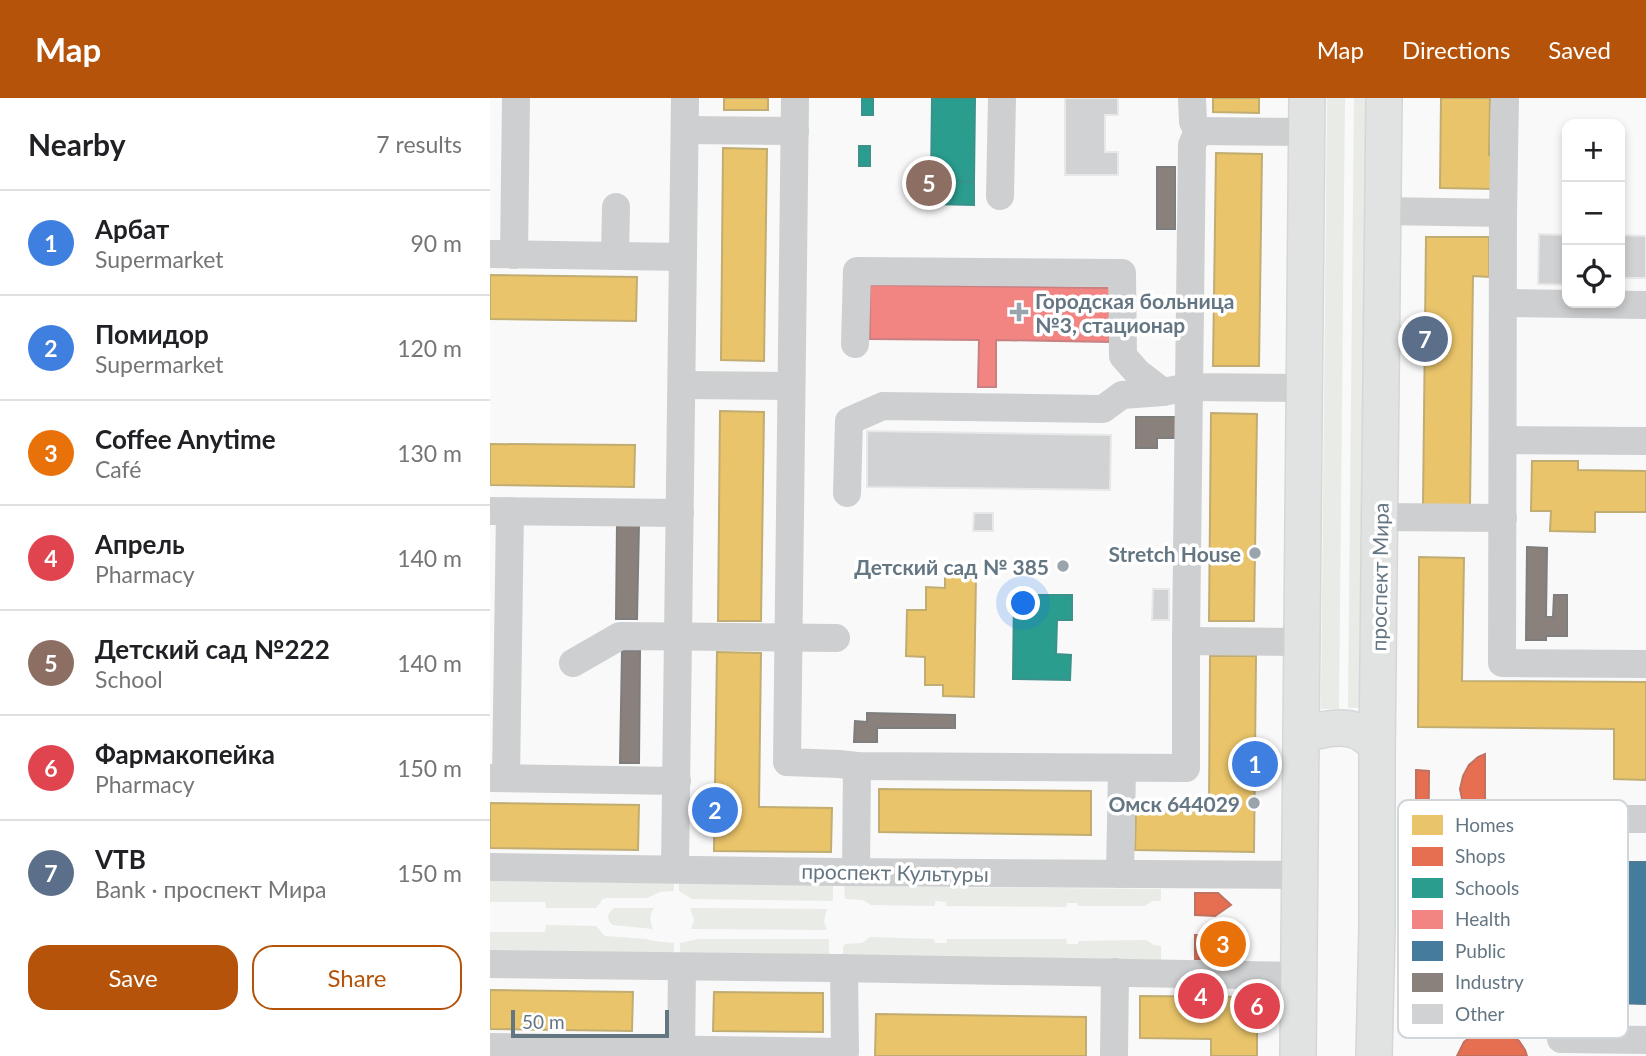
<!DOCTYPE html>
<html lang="en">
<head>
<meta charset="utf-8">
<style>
	:root { --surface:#fff; --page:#f6f6f6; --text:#202124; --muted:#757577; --line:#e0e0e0; --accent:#b45309 }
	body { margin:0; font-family:Lato,sans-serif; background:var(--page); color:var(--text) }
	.controls { position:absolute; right:21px; top:21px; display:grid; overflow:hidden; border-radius:14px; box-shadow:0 4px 10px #0003 }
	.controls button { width:63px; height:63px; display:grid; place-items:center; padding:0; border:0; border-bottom:2px solid var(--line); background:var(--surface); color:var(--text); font:35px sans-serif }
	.scale { position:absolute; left:21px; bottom:18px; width:158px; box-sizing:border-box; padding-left:7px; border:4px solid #657683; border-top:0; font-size:19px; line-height:24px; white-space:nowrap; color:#657683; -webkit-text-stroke:5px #fff; paint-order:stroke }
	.you { position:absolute; left:534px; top:506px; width:24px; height:24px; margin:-18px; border:5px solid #fff; border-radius:50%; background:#1a73e8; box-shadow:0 0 0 10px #1a73e833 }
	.badge { display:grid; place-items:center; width:46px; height:46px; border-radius:50%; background:var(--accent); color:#fff; font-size:23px; font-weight:700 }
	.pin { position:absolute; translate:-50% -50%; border:4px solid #fff; box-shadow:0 2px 7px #0006 }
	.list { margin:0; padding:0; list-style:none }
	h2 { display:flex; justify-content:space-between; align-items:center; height:91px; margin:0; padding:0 28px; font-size:30px }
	h2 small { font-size:23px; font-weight:400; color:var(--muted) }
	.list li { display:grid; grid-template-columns:46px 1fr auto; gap:21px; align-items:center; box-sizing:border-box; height:105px; padding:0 28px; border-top:2px solid var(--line) }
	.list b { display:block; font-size:26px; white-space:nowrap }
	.list p { margin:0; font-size:23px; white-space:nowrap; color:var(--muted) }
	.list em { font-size:23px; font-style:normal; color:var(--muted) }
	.actions { display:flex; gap:14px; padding:21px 28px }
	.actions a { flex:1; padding:16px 0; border:2px solid var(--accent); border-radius:21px; text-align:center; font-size:24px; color:var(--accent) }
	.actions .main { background:var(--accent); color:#fff }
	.icon { flex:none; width:38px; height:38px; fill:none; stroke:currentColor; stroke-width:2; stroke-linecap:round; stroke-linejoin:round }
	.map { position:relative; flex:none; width:1156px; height:958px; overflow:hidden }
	header { display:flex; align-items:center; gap:42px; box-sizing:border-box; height:98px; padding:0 35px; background:var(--accent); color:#fff }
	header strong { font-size:33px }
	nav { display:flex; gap:38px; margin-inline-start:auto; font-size:24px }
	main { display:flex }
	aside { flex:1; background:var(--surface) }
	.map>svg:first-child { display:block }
</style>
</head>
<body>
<header>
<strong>Map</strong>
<nav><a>Map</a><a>Directions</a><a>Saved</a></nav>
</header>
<main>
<aside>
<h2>Nearby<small>7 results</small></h2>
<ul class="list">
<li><span class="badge" style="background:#3f7fe0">1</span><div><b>Арбат</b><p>Supermarket</p></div><em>90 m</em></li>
<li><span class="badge" style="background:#3f7fe0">2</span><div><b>Помидор</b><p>Supermarket</p></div><em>120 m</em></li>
<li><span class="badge" style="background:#e8710a">3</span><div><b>Coffee Anytime</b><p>Café</p></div><em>130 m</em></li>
<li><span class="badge" style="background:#e0444e">4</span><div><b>Апрель</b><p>Pharmacy</p></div><em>140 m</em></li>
<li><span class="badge" style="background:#8d6e63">5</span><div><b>Детский сад №222</b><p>School</p></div><em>140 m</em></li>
<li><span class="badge" style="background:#e0444e">6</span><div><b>Фармакопейка</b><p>Pharmacy</p></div><em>150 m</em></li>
<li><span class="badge" style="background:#5c6f8a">7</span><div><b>VTB</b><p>Bank · проспект Мира</p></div><em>150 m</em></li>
</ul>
<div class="actions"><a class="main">Save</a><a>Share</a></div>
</aside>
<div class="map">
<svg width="1156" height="958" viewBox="0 0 1156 958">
	<rect width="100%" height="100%" fill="#f9f9f9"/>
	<!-- green -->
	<g fill="#e8ebe6">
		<polygon points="837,0 855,0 849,611 831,611"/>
		<polygon points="864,0 881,0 875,610 858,610"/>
		<polygon points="0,783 184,785 184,793 170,794 157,800 117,800 113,801 106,810 56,810 55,804 0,804"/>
		<polygon points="189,784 343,784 343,803 202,801 189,793"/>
		<polygon points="354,788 671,791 671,803 662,803 655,808 588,808 587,805 577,805 576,809 456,808 456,804 445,803 445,808 381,807 373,802 355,801"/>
		<path d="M124 810H164C159 817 160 823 163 831L123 827C116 822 117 815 124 810Z"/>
		<polygon points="200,810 337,811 334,823 337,832 201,831 204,822"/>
		<polygon points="56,827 106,828 115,838 156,841 163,843 184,845 184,856 0,854 0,834 55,834"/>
		<polygon points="380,839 444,841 445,845 457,845 457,841 576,841 577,846 588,846 588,843 656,842 664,847 671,848 671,862 353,860 353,849 355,846 372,845"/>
		<polygon points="209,841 339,841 339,859 190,856 190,845"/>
	</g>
	<!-- homes -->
	<g fill="#e9c46a" stroke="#c1ad72" stroke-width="2">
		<rect x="234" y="0" width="44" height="12"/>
		<polygon points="723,0 769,0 769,15 723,14"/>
		<polygon points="951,0 1000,0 999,57 1003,58 1003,91 950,90"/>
		<polygon points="233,50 277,51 274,263 231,262"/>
		<polygon points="726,55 772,56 769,268 723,268"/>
		<polygon points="936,139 999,139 999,179 983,178 980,407 933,407"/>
		<polygon points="0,177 147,179 146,223 0,221"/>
		<polygon points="230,313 274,314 271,523 228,523"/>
		<polygon points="721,315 767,316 764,523 719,523"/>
		<polygon points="0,346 145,347 144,389 0,387"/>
		<polygon points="1042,363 1088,363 1088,372 1156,373 1156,414 1105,414 1105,434 1060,433 1061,413 1041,413"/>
		<polygon points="929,459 974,460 972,583 1156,584 1156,682 1124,681 1124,631 928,629"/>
		<polygon points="455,478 486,478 484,599 453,598 453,587 435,587 435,559 416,558 417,512 436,512 436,489 455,490"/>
		<polygon points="227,554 271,555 269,709 342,710 341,754 224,753"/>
		<polygon points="720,558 766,558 764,754 645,752 646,712 719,713"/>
		<polygon points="389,691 601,693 601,737 389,734"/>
		<polygon points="0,705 149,707 148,752 0,750"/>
		<polygon points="0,892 143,894 142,933 0,931"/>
		<polygon points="224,894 333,895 333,934 223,933"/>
		<polygon points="650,898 767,899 767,958 721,958 721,941 650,940"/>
		<polygon points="386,916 596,919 596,958 385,958"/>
	</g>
	<!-- shops -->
	<g fill="#e76f51" stroke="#c07160" stroke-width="2">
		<polygon points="995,656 995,704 1042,705 1036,715 1021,726 1010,728 999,727 989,724 982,718 976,710 972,701 970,691 973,678 979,667 988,659"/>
		<polygon points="926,672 939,673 938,812 926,812"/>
		<polygon points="705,795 728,795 741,807 725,818 705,817"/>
		<polygon points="705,837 726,837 737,852 727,861 705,861"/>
		<polygon points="1005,931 1018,935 1029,943 1035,952 1037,958 967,958 974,944 983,937 993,932"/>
	</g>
	<!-- schools -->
	<g fill="#2a9d8f" stroke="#3c918b" stroke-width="2">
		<rect x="372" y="0" width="11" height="17"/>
		<polygon points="442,0 485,0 484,84 441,83"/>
		<rect x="369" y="48" width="11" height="20"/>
		<polygon points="441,83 484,84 484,107 441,106"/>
		<polygon points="524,497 582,497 582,522 567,522 566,556 581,557 580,582 523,581"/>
	</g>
	<!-- health -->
	<polygon fill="#f28482" stroke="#c88082" stroke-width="2" points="380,187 620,190 619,244 506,242 506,289 488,289 489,242 380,241"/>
	<!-- public -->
	<polygon fill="#457b9d" stroke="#4f7a95" stroke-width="2" points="1128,764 1156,764 1156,906 1124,905 1124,895 1067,894 1068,774 1127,775"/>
	<!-- industry -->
	<g fill="#8a817c" stroke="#7f7e7e" stroke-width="2">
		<rect x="667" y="69" width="18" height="62"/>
		<polygon points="646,319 688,319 688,340 667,340 667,350 646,350"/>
		<polygon points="127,426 149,426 147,521 126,521"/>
		<polygon points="1037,449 1057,450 1056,519 1063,519 1064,497 1077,497 1077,538 1056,538 1056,542 1036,542"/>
		<polygon points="132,553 150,553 149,665 130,665"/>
		<polygon points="377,615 465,617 465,630 387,630 387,644 364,644 365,623 377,624"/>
	</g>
	<!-- building -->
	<g fill="#d0d2d3" stroke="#e8e8e8" stroke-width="2">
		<polygon points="575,0 628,0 628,17 615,17 615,54 628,54 628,77 575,77"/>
		<polygon points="1049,136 1077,137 1077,187 1048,186"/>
		<polygon points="1130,137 1156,138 1156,180 1130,180"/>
		<polygon points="377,333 621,337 620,392 377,389"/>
		<polygon points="484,415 503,415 503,433 483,433"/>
		<polygon points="663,491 679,491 679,522 662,522"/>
	</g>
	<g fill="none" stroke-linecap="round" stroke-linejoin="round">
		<!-- major casing -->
		<g stroke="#d5d6d7" stroke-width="38">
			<g id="major">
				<path d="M811 637C828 633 850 626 867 633 874 636 880 642 887 646"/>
				<polyline points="808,958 817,0"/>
				<polyline points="884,958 887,829 887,660 894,0"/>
			</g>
		</g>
		<!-- minor -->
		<g stroke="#cecfd0" stroke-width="28">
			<polyline points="305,0 297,664 349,666 367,668 696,670 696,543 812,544"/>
			<polyline points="702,0 703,24 708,33"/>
			<polyline points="1015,0 1013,115 1012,565 1156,566"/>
			<polyline points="195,32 305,33"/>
			<polyline points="708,33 702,47 699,289 814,290"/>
			<polyline points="708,33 817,34"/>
			<polyline points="510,98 512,0"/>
			<polyline points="893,113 1013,115"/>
			<polyline points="0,156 193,159"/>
			<polyline points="24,157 26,0"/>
			<polyline points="125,158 126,109"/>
			<polyline points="1013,205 1156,207"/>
			<polyline points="365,246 367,173 632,175 633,258 647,274 673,294"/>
			<polyline points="192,287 301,288"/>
			<polyline points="1013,342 1156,343"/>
			<polyline points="357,395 359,323 393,308 613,311 632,297 673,294 699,289 696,543"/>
			<polyline points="0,413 190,415"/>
			<polyline points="890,419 1013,420"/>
			<polyline points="83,565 130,538 346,540"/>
			<polyline points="0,680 187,683"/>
			<polyline points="16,680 20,413"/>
			<polyline points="1076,721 1156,721"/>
			<polyline points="0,769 347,774 809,777"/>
			<polyline points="185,770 195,0"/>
			<polyline points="366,773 367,668"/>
			<polyline points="630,776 632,670"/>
			<polyline points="0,866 345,870 809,878"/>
			<polyline points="1071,941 1156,942"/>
			<polyline points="0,949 355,954 354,870"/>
			<polyline points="191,958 192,869"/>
			<polyline points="624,958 625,874"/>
		</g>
		<!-- major -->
		<use href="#major" stroke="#e1e2e2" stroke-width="35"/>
	</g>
	<!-- markers -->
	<g fill="#99a4ac" stroke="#fff" stroke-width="2.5">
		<path d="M525.5 203.5h7v7h7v7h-7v7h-7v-7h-7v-7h7z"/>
		<circle cx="765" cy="455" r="7"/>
		<circle cx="573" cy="468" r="7"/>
		<circle cx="764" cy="705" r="7"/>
	</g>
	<g text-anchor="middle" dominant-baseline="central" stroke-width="7" stroke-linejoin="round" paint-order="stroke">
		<!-- poi labels -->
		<g font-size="21" font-weight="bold" fill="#657683" stroke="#fff" text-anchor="end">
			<text x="545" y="202" text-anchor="start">Городская больница<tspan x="545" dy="24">№3, стационар</tspan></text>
			<text x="751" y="455">Stretch House</text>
			<text x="559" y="468">Детский сад № 385</text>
			<text x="750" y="705">Омск 644029</text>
		</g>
		<!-- street labels -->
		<g font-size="21" fill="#657683" stroke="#fff">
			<text transform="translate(889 479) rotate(-89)">проспект Мира</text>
			<text transform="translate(405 774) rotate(1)">проспект Культуры</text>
		</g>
	</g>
	<!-- legend -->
	<rect x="908" y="702" width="230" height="238" rx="10" fill="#fff" stroke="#d1d6da" stroke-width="2"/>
	<rect x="922" y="717" width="31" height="20" fill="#e9c46a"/>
	<rect x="922" y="749" width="31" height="19" fill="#e76f51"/>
	<rect x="922" y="780" width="31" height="20" fill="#2a9d8f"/>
	<rect x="922" y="812" width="31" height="19" fill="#f28482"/>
	<rect x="922" y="843" width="31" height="20" fill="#457b9d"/>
	<rect x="922" y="875" width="31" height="19" fill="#8a817c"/>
	<rect x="922" y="906" width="31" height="20" fill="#d0d2d3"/>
	<g font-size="19" fill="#657683">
		<text x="965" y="734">Homes</text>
		<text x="965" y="765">Shops</text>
		<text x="965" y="797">Schools</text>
		<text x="965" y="828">Health</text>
		<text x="965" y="860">Public</text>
		<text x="965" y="891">Industry</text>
		<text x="965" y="923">Other</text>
	</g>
</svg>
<div class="controls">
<button>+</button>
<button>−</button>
<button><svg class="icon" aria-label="locate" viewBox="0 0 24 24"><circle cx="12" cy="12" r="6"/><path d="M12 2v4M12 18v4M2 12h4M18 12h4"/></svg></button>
</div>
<div class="scale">50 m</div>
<div class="you"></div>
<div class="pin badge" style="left:765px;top:666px;background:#3f7fe0">1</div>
<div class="pin badge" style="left:225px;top:712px;background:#3f7fe0">2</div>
<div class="pin badge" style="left:733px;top:846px;background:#e8710a">3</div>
<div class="pin badge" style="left:711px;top:898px;background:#e0444e">4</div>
<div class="pin badge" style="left:439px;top:85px;background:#8d6e63">5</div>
<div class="pin badge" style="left:767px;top:908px;background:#e0444e">6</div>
<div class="pin badge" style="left:935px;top:241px;background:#5c6f8a">7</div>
</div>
</main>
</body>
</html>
